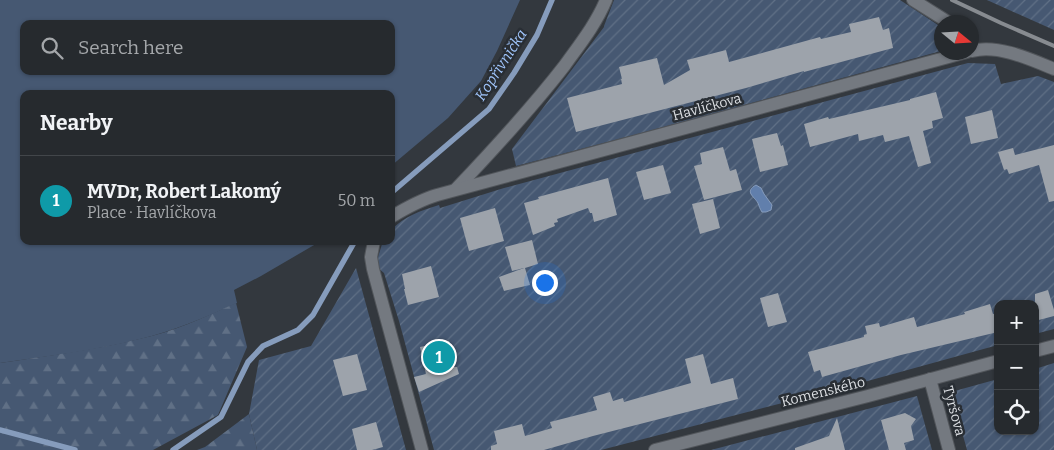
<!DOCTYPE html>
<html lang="en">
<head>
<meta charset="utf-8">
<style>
	:root { --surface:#262a2e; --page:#2e3236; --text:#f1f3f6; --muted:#a4a7aa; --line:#42464a; --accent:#8abfa5 }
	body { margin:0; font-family:Bitter,serif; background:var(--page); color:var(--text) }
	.controls { position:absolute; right:15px; bottom:15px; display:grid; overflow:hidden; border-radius:10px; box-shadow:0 1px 4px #0004 }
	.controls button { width:45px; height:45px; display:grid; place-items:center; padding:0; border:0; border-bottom:1px solid var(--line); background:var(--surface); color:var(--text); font:25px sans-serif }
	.compass { position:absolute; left:934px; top:15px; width:45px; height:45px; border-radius:50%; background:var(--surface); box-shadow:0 1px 4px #0004; rotate:108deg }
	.you { position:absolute; left:544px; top:282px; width:18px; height:18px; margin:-12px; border:4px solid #fff; border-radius:50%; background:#1a73e8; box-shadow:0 0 0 8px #1a73e833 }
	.badge { display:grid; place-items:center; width:32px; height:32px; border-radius:50%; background:var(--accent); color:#fff; font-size:16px; font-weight:700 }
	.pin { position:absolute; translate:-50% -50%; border:2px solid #fff; box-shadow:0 1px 5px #0006 }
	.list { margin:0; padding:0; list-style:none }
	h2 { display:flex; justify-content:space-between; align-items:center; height:65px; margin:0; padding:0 20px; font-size:21px }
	h2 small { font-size:16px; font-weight:400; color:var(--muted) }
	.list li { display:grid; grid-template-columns:32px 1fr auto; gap:15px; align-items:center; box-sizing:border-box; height:90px; padding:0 20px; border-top:1px solid var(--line) }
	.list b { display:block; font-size:19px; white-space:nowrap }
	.list p { margin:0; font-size:16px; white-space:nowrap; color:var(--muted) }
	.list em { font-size:16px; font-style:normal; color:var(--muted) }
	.icon { flex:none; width:28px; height:28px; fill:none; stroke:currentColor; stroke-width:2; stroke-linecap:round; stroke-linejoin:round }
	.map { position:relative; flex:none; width:1054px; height:450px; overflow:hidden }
	.search { position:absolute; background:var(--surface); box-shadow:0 1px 4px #0004; left:20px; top:20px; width:375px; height:55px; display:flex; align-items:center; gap:12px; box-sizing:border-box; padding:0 18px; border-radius:10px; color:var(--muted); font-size:19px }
	.panel { position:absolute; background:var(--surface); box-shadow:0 1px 4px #0004; left:20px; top:90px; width:375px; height:155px; border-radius:10px }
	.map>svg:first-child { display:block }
</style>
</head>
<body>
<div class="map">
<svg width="1054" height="450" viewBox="0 0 1054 450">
	<defs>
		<pattern id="forest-firs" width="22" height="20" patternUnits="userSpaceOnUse" patternTransform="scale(1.25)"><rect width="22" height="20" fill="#465872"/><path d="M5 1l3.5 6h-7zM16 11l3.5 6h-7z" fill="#607086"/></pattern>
		<pattern id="garden-furrows" width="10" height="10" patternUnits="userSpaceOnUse" patternTransform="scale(1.25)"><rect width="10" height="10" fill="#465872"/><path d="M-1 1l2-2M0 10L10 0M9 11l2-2" fill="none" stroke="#607086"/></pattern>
	</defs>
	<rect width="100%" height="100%" fill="#33383e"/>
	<!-- grass -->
	<path fill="#465872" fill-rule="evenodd" d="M0 0H520L497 51 481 81 448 118 391 166V94H24V241H321L261 276 234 290 237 303C206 317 174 331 140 339 94 351 47 356 0 363ZM24 24H391V71H24Z"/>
	<!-- forest -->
	<g fill="url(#forest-firs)">
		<path d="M236 303 247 347 218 415 153 450H0V363C47 356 94 350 139 339 173 332 205 317 236 303Z"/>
		<polygon points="249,414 257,450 197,450 205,447"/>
	</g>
	<!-- garden -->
	<g fill="url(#garden-furrows)">
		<polygon points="614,0 900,0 941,27 941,51 634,135 516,166 512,149 604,27 604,26"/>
		<polygon points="987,0 1054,0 1054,30"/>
		<path d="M968 63 995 64 1001 84 1038 76 1054 82V329L1035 334V304H998V345L864 382 601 450H434L399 321 384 273 378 268V257L383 241H391V230C405 216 420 211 439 205L440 208 504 188Z"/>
		<polygon points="356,268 406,450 257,450 249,414 259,360 311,346"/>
		<polygon points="1054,363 1054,450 967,450 951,392 998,379 998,431 1035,431 1035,369"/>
		<polygon points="917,396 932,450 711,450"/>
	</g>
	<!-- water -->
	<path fill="#617fac" stroke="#869cbc" d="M756 185 761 188 764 194 772 205 771 210 766 212H762C760 209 759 206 758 203 754 196 744 192 756 185Z"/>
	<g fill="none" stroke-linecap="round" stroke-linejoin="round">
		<!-- stream -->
		<g stroke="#869cbc" stroke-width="5.5">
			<polyline points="391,193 489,109 514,73 537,35 552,0"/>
			<polyline points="0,430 75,450"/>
			<polyline points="173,450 221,417 248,362 263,346 298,330 313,315 355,241"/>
		</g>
	</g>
	<!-- building -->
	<g fill="#9da3ab">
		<polygon points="879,17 883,30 889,28 893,48 804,72 804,71 746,88 576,132 567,98 622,84 621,79 622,79 619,67 657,58 664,85 690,70 687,60 726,50 729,62 820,37 821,39 851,32 849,24"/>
		<polygon points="936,92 943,118 932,121 933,128 923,131 931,163 918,167 909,136 885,142 883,135 859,141 858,134 810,147 804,124 828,117 829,119 910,100 910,99"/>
		<polygon points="992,110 998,138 971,144 965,117"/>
		<polygon points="777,133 781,146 783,145 788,165 760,172 752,139"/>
		<polygon points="1054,145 1054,201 1049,202 1039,165 1009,174 1007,169 1004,170 998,152 1013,148 1015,155"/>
		<polygon points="723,147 730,171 736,169 742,190 704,200 694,166 702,164 700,153"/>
		<polygon points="663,165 671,193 644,200 636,172"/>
		<polygon points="608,178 617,215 594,222 592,213 590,213 588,208 557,219 558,222 554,223 555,226 533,235 524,203 539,199 538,197"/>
		<polygon points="713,199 720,228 700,234 692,204"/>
		<polygon points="495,208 504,241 469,251 460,218"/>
		<polygon points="532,240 538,264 525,268 530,285 504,291 499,277 524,268 512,271 505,247"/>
		<polygon points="431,266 439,297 408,305 404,289 405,289 402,274"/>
		<polygon points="1048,290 1054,310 1054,316 1035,321 1035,294"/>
		<polygon points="778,293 787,322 768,327 760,298"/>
		<polygon points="990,304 993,314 998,313 998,332 901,355 822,377 820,370 814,372 808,352 864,337 864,335 867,334 865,326 879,323 880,327 914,317 917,327 965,314 964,312"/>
		<polygon points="449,341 454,358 452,359 454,367 457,367 459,374 419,392 414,377 426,374 420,347"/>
		<polygon points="357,354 367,390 343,396 333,360"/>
		<polygon points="703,354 711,384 733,378 738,399 593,436 544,450 491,450 491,446 497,444 494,431 522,424 525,436 552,428 550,422 597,410 593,397 610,392 613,401 623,398 624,402 691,383 685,359"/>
		<polygon points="905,413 916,419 911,426 914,440 904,443 906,450 889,450 881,420"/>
		<polygon points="837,418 845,450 795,450 795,448 829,436"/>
		<polygon points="376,422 383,447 372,450 357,450 352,429"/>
	</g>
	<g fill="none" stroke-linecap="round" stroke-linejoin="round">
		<!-- minor casing -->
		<g stroke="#51555a" stroke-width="14">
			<g id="minor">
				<polyline points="913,0 948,22"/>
				<path d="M972 51C997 44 1030 59 1054 69"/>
				<path d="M456 189C494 149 531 109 565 65 580 44 596 24 606 0"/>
				<path d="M391 217C406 208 420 200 437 195L967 52"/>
				<polyline points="374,241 371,257 373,269 422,450"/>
				<polyline points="1035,351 1054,346"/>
				<polyline points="930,379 949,450"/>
				<polyline points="655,450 868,396 998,361"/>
			</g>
		</g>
		<!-- minor -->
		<use href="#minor" stroke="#747980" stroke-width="12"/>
		<!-- rail -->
		<polyline stroke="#878b90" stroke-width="4" points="952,0 1001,23 1054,46"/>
	</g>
	<g text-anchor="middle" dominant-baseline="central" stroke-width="5" stroke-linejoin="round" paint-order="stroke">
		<!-- street labels -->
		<g font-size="14" fill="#dcdfe3" stroke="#292e34">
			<text transform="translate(707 107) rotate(-15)">Havlíčkova</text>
			<text transform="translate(823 392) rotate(-14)">Komenského</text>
			<text transform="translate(954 411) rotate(75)">Tyršova</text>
		</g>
		<!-- water labels -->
		<g font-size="15" font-style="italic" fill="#a0c5fb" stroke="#292e34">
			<text transform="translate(501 65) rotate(-57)">Kopřivnička</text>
		</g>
	</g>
</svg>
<div class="controls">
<button>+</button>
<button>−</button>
<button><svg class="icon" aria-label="locate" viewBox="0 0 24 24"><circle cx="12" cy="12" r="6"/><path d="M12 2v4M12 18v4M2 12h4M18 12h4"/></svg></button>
</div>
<svg class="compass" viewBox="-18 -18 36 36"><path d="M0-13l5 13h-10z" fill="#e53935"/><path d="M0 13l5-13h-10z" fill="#a4a7aa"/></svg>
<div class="you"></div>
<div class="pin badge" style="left:439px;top:357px;background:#0f9aa8">1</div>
<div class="search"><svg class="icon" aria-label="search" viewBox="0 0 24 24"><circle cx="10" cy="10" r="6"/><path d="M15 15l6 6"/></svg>Search here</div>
<section class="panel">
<h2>Nearby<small></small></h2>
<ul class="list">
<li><span class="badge" style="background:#0f9aa8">1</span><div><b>MVDr, Robert Lakomý</b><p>Place · Havlíčkova</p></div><em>50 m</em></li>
</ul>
</section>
</div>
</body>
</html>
